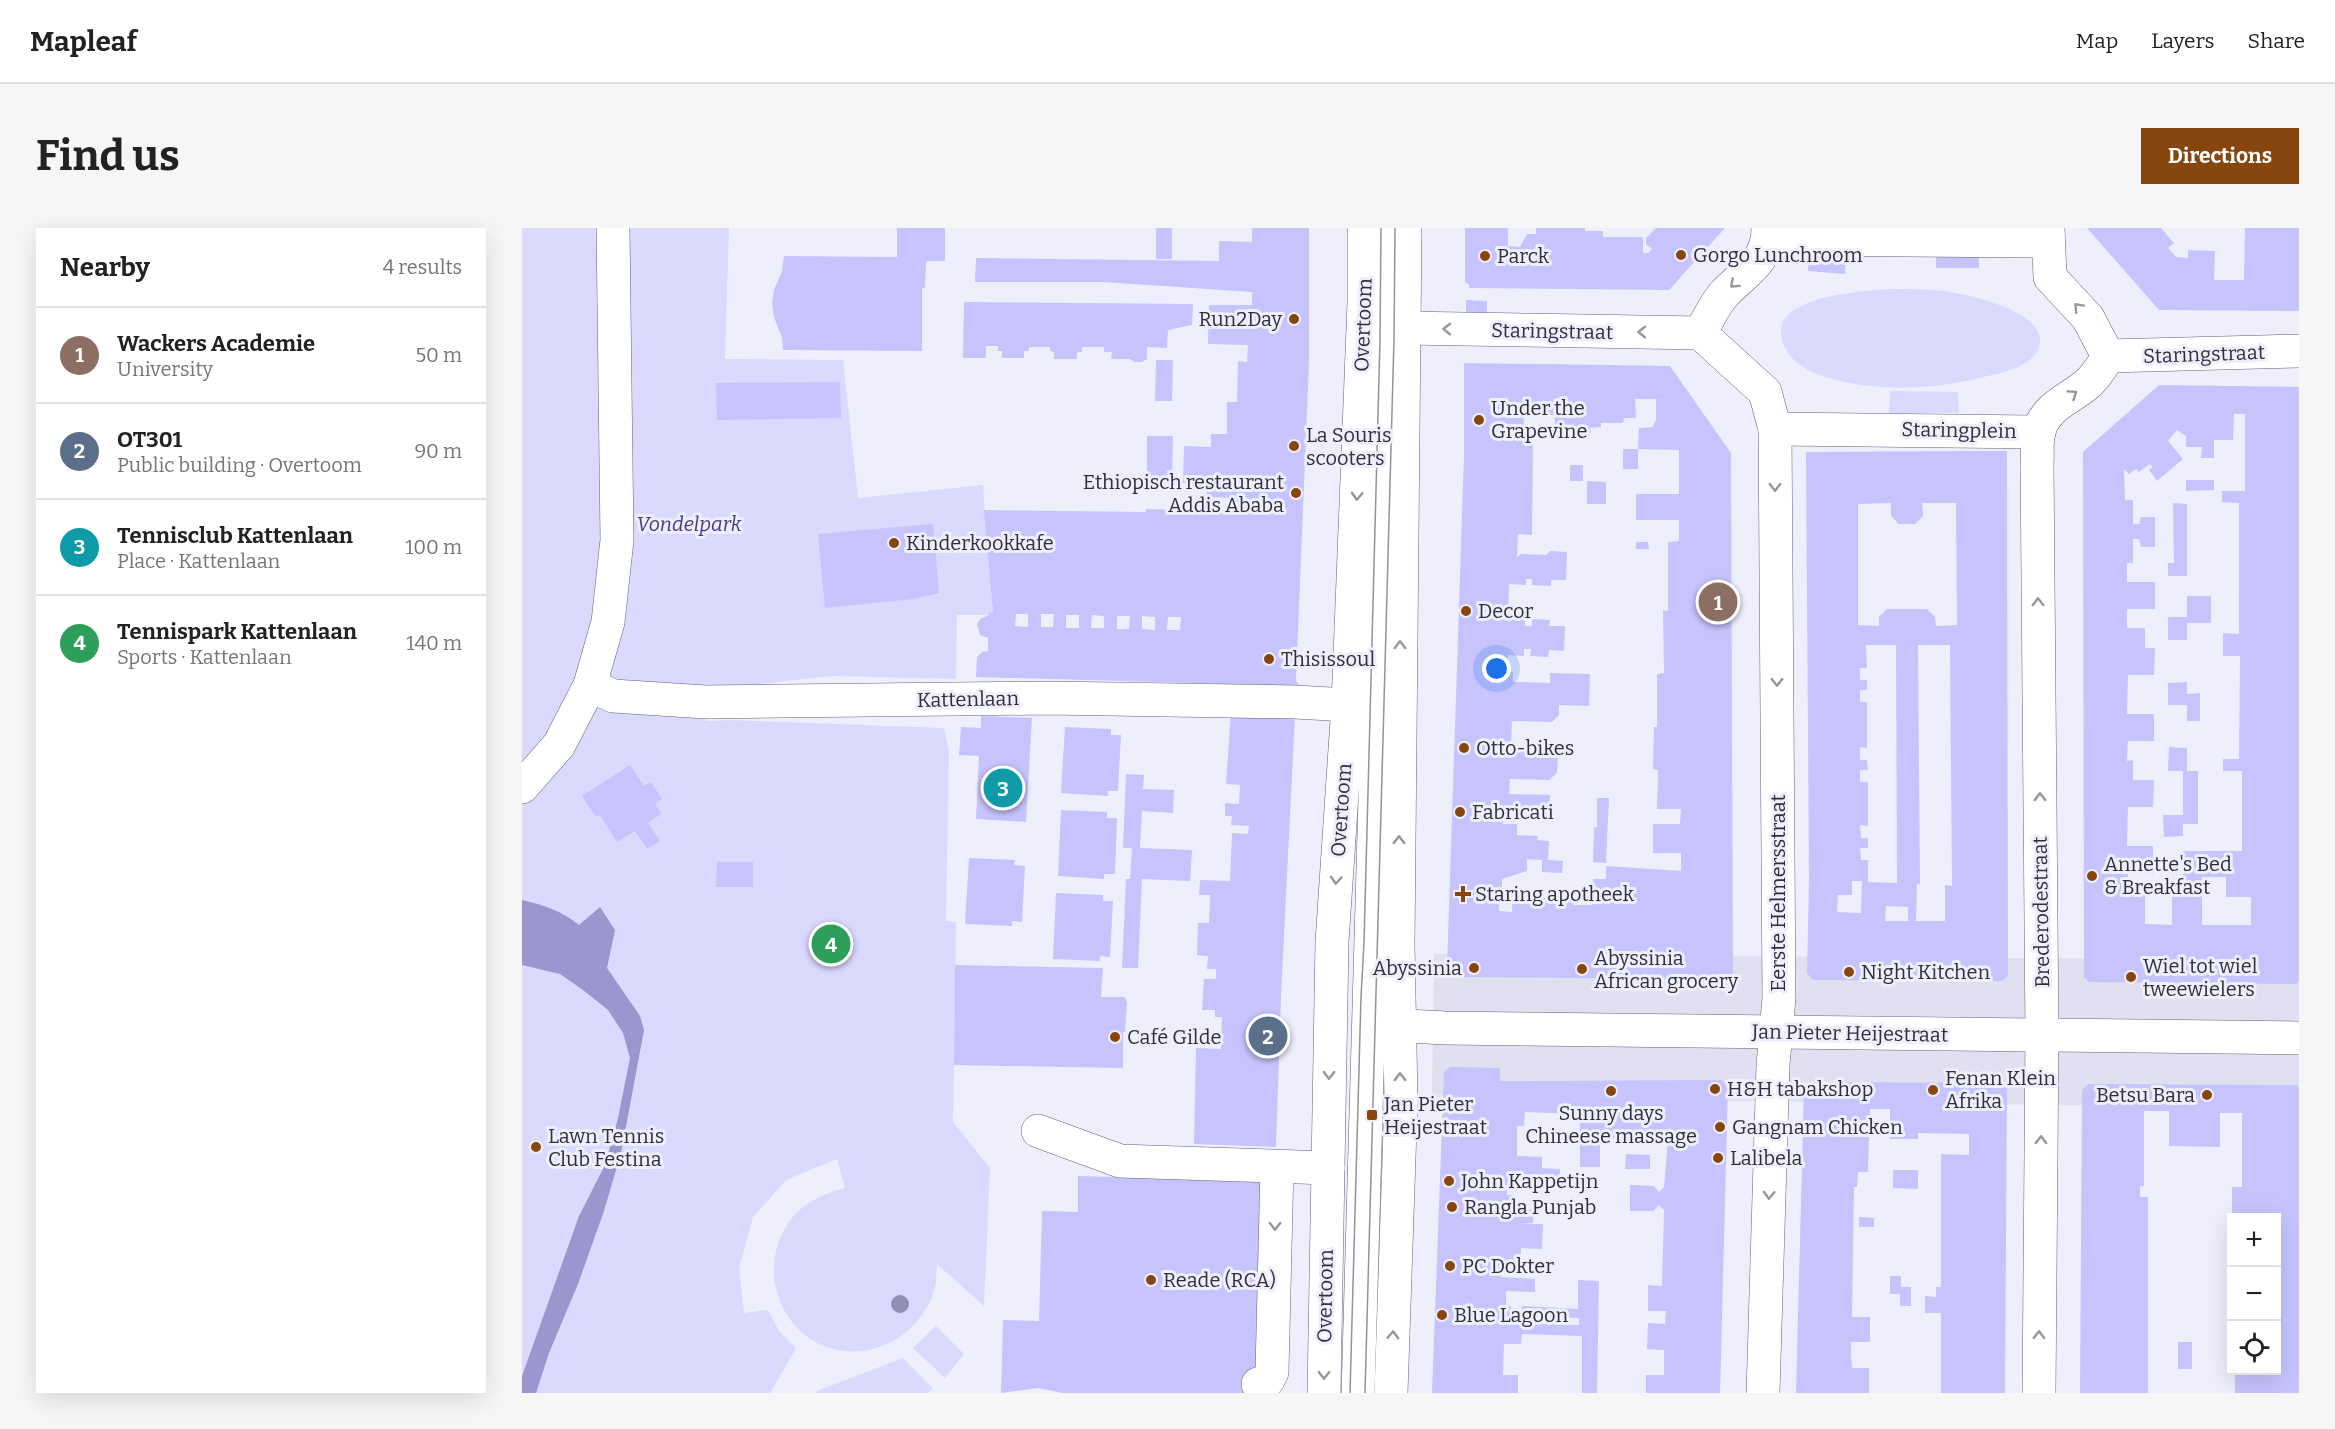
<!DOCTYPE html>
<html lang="en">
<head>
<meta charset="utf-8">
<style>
	:root { --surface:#fff; --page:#f6f6f6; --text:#222; --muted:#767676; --line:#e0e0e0; --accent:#86460e }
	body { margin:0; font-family:Bitter,serif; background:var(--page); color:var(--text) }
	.controls { position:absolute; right:18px; bottom:18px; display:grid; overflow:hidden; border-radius:0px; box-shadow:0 6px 24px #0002 }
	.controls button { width:54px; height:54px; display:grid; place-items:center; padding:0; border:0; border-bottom:2px solid var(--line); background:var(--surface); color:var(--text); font:30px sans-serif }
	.you { position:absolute; left:975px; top:441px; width:21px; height:21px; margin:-15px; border:4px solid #fff; border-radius:50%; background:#1a73e8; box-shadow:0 0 0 9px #1a73e833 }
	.badge { display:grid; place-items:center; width:39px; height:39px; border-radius:50%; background:var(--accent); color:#fff; font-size:20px; font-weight:700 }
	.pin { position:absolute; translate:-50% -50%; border:3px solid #fff; box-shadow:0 2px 6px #0006 }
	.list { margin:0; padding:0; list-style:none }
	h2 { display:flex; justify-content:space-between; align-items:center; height:78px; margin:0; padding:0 24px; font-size:26px }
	h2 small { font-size:20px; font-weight:400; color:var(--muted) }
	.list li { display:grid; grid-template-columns:39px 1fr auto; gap:18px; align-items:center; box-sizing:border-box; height:96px; padding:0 24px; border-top:2px solid var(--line) }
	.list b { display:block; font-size:22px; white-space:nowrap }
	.list p { margin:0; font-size:20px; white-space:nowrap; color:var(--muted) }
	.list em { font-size:20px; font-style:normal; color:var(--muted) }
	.icon { flex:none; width:33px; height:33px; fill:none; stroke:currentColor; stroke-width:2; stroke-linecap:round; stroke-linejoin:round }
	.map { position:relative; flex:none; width:1777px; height:1165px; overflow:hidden; border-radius:0px }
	header { display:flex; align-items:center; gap:36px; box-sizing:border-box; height:84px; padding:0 30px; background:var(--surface); border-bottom:2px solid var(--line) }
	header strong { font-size:28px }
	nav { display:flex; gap:33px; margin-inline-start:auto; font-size:21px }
	.intro { display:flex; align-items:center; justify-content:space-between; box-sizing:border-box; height:144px; padding:0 36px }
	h1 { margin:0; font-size:42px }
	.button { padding:15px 27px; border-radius:0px; background:var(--accent); color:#fff; font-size:21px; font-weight:700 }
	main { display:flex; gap:36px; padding:0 36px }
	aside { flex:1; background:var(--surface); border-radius:0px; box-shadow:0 6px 24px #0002 }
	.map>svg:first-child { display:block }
</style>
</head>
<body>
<header>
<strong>Mapleaf</strong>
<nav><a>Map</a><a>Layers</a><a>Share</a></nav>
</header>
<div class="intro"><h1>Find us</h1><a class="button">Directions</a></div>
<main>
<aside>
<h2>Nearby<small>4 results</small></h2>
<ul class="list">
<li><span class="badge" style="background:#8d6e63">1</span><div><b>Wackers Academie</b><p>University</p></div><em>50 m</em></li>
<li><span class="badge" style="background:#5c6f8a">2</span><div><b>OT301</b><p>Public building · Overtoom</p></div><em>90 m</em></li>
<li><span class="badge" style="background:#0f9aa8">3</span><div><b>Tennisclub Kattenlaan</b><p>Place · Kattenlaan</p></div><em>100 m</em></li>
<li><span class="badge" style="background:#2e9e5b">4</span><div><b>Tennispark Kattenlaan</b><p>Sports · Kattenlaan</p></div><em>140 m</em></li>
</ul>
</aside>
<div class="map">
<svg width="1777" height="1165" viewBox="0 0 1777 1165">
	<rect width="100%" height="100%" fill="#efeefd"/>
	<!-- built -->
	<polygon fill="#e0e0f0" points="912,726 1777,732 1777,880 910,869"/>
	<!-- green -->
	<g fill="#dbd9fd">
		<path d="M0 0H207L203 131 321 132 336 270 461 257 471 387H435L434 451 310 448 184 462V493L209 492 422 500 427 523 424 693 434 694 431 894 468 940 462 1078 415 1036C414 1045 415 1055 412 1063 398 1108 347 1136 302 1118 262 1102 243 1055 256 1016 268 982 290 969 323 960L315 931 264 952 231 989 217 1040 222 1085 246 1082 257 1103 274 1120 248 1165H0Z"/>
		<path d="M1369 61C1387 61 1405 61 1423 63 1447 67 1519 82 1518 113 1517 135 1488 143 1470 147 1413 162 1351 166 1295 146 1281 141 1267 131 1262 117 1240 68 1340 63 1369 61Z"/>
		<polygon points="1368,163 1436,164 1437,185 1367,185"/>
		<polygon points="414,1098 442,1126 423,1150 391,1120"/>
		<polygon points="381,1130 411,1161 405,1165 295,1165 295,1163"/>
	</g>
	<!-- water -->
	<path fill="#9b96cd" d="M0 672C22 677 40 683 57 697L78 679 93 702 85 740 118 788 122 802 99 925 82 983 56 1056 27 1125 14 1165H0V1148L57 988 83 937 96 890 108 830 101 805 86 782 61 762 38 746 0 737Z"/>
	<!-- building -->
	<g fill="#c7c3fd" fill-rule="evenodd">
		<polygon points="375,0 423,0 423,33 405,33 404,36 403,60 400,60 400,123 261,122 260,110 252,89 250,75 252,62 260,43 262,28 375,29"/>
		<rect x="634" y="0" width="16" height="31"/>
		<path d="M730 0H787V134L774 452 777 458 454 449 455 429 460 424 466 423V410L458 407 455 396 458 391 467 387V384L471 385 462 282 624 284V281L714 283V270L685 269 684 256 661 255 662 218 689 219V206H705V174H715L716 133 725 134 726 117 686 116 687 77H730V64L582 54H453L454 30 697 33V13L730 14ZM494 386H506V399L493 398ZM519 386H532L531 399H519ZM544 387H557V400H544ZM570 387 582 388V400H569ZM595 388H608L607 401H595ZM620 388 633 389V402L620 401ZM646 389H659L658 402H645Z"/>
		<polygon points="943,0 986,0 986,18 998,19 1005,6 1014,6 1014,0 1063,0 1063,3 1081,3 1081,9 1121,9 1121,25 1126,25 1130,21 1124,16 1124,10 1134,0 1203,0 1147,62 946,60 948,58 944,54 943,57"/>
		<polygon points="1565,0 1639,0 1652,15 1646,20 1654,29 1666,30 1666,22 1693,23 1692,52 1722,52 1723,0 1777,0 1777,83 1637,82"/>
		<polygon points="1288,13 1325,16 1323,46 1286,43"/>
		<rect x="1414" y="20" width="43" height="20"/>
		<polygon points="944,72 965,73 965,91 944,90"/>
		<polygon points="442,74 671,76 670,97 646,102 645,120 625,119 625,131 620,134 612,134 608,131 589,131 590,124 582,124 582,119 560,119 560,124 555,124 555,131 532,131 532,124 528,123 528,119 507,119 507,123 502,123 502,130 480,130 480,123 476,123 476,118 464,118 464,130 441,130"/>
		<polygon points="634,132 651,132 650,173 633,173"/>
		<path d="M942 135 1148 138 1209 225 1211 748 1203 756H1192L1187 751 933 749 925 740 942 227ZM1113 171H1134V192L1131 199 1117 200 1116 221 1157 222V266H1114V292H1157V313L1146 314V383L1141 382 1142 445 1135 446V499H1132L1131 541 1136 542 1135 581H1159L1158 596H1131V625H1159V643L1084 638V651H1071L1070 677H1051L1052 671 1020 670 1019 663 991 662 990 684 977 683V667H980V651L1005 643V631L1020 632V644L1040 645 1041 633 1026 632 1027 613 1015 612 1016 608 995 607V596H981L983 579 1027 585 1028 567 987 566 988 551 1027 552 1035 545 1036 529 1025 521 989 519 990 493 1030 494 1037 487V477L1067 478 1068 446 1028 445V455L991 454V444H985L986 427 1002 428V421H1009L1008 428 1026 429 1027 422 1042 423 1043 398H1027L1028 392 1010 391V398H1003V391H986L987 356 1004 357V351H1010V357L1029 358V352H1044L1045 324 1028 323 1024 327 999 326 995 329 996 306 1010 307 1011 214 1004 213 1001 185H992L993 174H998L999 179 1009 180V187H1033V199H1043V205H1069L1068 200 1079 199V195H1101L1102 190H1114Z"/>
		<polygon points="318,154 319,190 195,192 194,155"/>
		<path d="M1637 157 1777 159V753L1774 756 1567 754 1562 749 1561 224ZM1712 186H1723V263H1700V274L1717 275V406L1701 405V428H1718L1717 531H1701V543H1720V623H1661V657H1642L1641 668H1650V697L1623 696V667H1606V645L1631 646V618H1605L1606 579H1631L1632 552H1611V532L1605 533 1606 513H1632V486H1605L1606 447H1632L1633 420H1623V400H1605V381H1633V354H1605V335H1611V311H1617L1619 319H1633V289H1619L1617 296H1611V272H1603L1602 241 1607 246 1614 241 1617 244 1628 236 1631 239 1627 242 1635 253 1661 231 1646 213 1655 202 1664 208V219H1680L1679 230H1692V212H1711ZM1680 649H1704V669H1729V697H1680Z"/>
		<polygon points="625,208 651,208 650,254 625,253"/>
		<rect x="1101" y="221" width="15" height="20"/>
		<path d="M1443 223H1485L1486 748 1480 753 1291 752 1285 745 1287 651 1284 224ZM1369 275V288L1377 296H1393L1401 288 1400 275H1434L1435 397 1414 398 1413 389 1405 381H1365L1357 389V398L1336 397V276ZM1344 417H1374L1375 655 1346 654V632H1339L1338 620H1346V610H1339L1338 597 1346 598V554H1338V542H1346L1345 532H1338V519L1345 520V474H1338V462H1345V452H1338V440H1345ZM1396 417H1428L1430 658 1423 657V693H1394L1395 656H1398ZM1330 653H1340L1339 685 1315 684 1316 667H1330ZM1364 678 1386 679V693H1363Z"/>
		<rect x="1048" y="237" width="13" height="16"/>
		<polygon points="1664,252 1692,252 1692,262 1664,263"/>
		<polygon points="1065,253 1084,254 1084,276 1065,276"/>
		<polygon points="1651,275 1665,276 1665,348 1646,348 1646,335 1652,335"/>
		<polygon points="411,296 417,365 392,371 303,380 296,306"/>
		<polygon points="1114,314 1126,314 1127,321 1114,321"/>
		<polygon points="1665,368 1689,368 1689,395 1665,395 1665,412 1646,412 1646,389 1665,389"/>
		<polygon points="1665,454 1665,466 1678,465 1678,493 1665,493 1665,477 1646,477 1646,455"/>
		<polygon points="709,484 773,487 759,768 754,919 672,916 674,820 699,821 700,789 693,789 693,782 680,782 682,751 694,751 694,741 685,741 686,728 675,727 676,695 687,695 688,667 677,667 678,652 708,653 710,605 726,606 727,598 709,597 710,588 703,588 703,575 717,576 718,557 704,556"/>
		<polygon points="459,488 510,490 504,594 454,591 457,528 437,527 439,499 459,500"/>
		<polygon points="543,499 589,501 589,507 599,507 596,563 586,563 586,568 539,565"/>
		<polygon points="1647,519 1665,520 1665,543 1676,543 1676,596 1661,596 1661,608 1642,609 1641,587 1661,587 1661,543 1646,543"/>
		<polygon points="108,537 122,558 129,554 140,571 133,576 139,586 126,595 138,613 125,621 113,603 95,614 78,587 74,589 60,568"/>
		<polygon points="604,546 622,547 621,561 652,562 651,585 620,583 618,620 670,622 668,653 620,651 616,740 600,740 604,651 608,651 610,620 601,620"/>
		<polygon points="1075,570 1087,570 1084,635 1071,634 1072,599 1075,599"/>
		<polygon points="539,582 585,584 585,590 595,590 593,646 582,646 582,651 536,648"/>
		<polygon points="447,630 493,632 492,637 503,638 500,694 490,693 490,698 443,696"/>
		<polygon points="195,634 231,634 231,659 194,659"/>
		<polygon points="534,665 581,667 581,673 591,673 588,729 578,728 578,733 531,731"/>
		<polygon points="433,737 581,740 579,769 603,769 605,775 603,804 601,804 601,840 432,837"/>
		<polygon points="928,839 978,840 978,853 1200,852 1206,859 1198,1165 1124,1165 1124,1147 1142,1147 1142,1122 1125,1121 1126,1095 1143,1096 1144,1083 1126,1083 1126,1057 1140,1058 1142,982 1137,977 1131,983 1108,983 1108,957 1132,958 1137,964 1142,959 1146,912 1078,910 1078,939 1058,939 1058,889 1078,889 1078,887 1003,884 1002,898 995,898 995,928 1020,929 1020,940 1038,941 1038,961 992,959 992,955 985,954 985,967 992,967 991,981 1012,982 1011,995 997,996 1021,996 1020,1021 999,1020 999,1034 980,1034 979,1049 1013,1051 1013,1064 984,1063 984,1077 989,1078 988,1095 1057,1097 1057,1090 1000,1088 1000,1078 1056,1081 1056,1052 1077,1053 1075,1165 1060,1165 1060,1108 1000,1106 999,1116 982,1116 981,1147 996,1147 996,1165 910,1165 922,844"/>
		<polygon points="1288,854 1480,855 1485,860 1483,1165 1419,1165 1419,1085 1403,1085 1403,1068 1414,1069 1414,1059 1419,1059 1419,926 1447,927 1447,906 1396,905 1396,911 1368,911 1368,881 1348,881 1348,893 1336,892 1336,909 1347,909 1346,944 1336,944 1335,959 1332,959 1330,1089 1348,1089 1348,1114 1329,1114 1329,1126 1330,1140 1347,1140 1347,1165 1274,1165 1282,860"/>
		<polygon points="1566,856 1774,857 1777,860 1777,1165 1713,1165 1713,1143 1755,1143 1755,990 1710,990 1710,959 1720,959 1720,885 1698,885 1698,919 1647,918 1647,883 1622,883 1622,958 1618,958 1618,969 1626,969 1626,1165 1558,1165 1560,862"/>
		<polygon points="1104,926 1128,927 1128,941 1103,941"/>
		<polygon points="1371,942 1396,942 1396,961 1371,960"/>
		<polygon points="556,948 742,953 736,1165 541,1165 516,1160 479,1165 481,1092 517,1093 520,983 556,984"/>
		<polygon points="1337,989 1352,990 1352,999 1337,999"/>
		<polygon points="1368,1048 1379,1048 1379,1059 1389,1059 1389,1078 1378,1078 1378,1066 1368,1066"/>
		<rect x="1656" y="1114" width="14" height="27"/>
	</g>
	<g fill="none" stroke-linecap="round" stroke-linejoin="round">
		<!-- minor casing -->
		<g stroke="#63617f" stroke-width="34">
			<g id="minor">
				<polyline points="1526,0 1528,49 1566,90 1586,128"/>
				<polyline points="1246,11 1519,13 1526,7"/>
				<polyline points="881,100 1178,105"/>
				<polyline points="1586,128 1777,123"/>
				<polyline points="1253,201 1517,204"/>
				<polyline points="68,457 91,468 184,474 527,470 773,474 826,477"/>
				<polyline points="0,559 37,517 68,457 86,394 95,312 91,0"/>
				<polyline points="849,796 923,800 1777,810"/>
				<polyline points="516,903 598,933 806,940"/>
				<polyline points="736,1156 746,1152 750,1144 755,939"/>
				<polyline points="836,1165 856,465 864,0"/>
				<path d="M1241 1165 1251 837 1257 770 1253 201 1243 164 1178 105C1186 92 1193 75 1203 65 1224 43 1246 34 1246 0"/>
				<path d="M1517 1165 1520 807 1515 236C1516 226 1514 213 1517 203 1524 179 1545 172 1563 158 1573 150 1580 139 1586 128"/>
			</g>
		</g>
		<!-- major casing -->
		<g stroke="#63617f" stroke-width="34">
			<g id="major">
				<polyline points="802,1165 810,714 826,477 842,75 842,0"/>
				<polyline points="869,1165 879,871 876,716 883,0"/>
			</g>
		</g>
		<!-- minor -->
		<use href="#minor" stroke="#fff" stroke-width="33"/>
		<!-- major -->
		<use href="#major" stroke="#fff" stroke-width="33"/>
		<!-- tram -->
		<g stroke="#9392a1" stroke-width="1.5">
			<polyline points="828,1165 839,769 842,715 858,111 859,0"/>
			<polyline points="843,1165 872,111 873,0"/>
		</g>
	</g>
	<!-- trees -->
	<circle fill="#928cb8" cx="378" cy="1076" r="9"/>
	<!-- one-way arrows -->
	<defs><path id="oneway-chevron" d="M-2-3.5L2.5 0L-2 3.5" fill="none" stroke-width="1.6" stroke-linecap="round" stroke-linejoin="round" transform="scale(1.5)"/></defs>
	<g stroke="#97969e">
		<use href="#oneway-chevron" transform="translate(1212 56) rotate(138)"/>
		<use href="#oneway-chevron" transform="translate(1556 79) rotate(-133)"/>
		<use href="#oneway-chevron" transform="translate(925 101) rotate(-179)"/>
		<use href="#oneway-chevron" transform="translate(1120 104) rotate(-179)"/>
		<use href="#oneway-chevron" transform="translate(1551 166) rotate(-34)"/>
		<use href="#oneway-chevron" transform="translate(1253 259) rotate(90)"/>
		<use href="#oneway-chevron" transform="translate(835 268) rotate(92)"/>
		<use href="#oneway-chevron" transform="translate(1516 374) rotate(-91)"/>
		<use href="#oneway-chevron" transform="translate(878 417) rotate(-90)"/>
		<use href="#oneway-chevron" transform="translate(1255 454) rotate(90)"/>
		<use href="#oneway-chevron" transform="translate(1518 569) rotate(-91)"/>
		<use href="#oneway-chevron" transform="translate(877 612) rotate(-90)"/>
		<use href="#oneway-chevron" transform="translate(814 652) rotate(94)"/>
		<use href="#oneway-chevron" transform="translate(807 847) rotate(91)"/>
		<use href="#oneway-chevron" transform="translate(878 849) rotate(-91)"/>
		<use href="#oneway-chevron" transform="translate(1519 912) rotate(-89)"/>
		<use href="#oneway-chevron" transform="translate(1247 967) rotate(92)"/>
		<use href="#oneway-chevron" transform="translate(753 998) rotate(91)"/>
		<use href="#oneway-chevron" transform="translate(871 1107) rotate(-88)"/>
		<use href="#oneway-chevron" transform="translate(1517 1107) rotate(-89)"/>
		<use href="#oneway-chevron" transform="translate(802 1147) rotate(91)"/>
	</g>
	<!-- markers -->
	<g fill="#86460e" stroke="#efeefd" stroke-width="2">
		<circle cx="1159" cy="27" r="6"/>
		<circle cx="963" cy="28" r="6"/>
		<circle cx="772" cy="91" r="6"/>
		<circle cx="957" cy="192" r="6"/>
		<circle cx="772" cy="218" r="6"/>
		<circle cx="774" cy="265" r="6"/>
		<circle cx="372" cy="315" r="6"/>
		<circle cx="944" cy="383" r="6"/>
		<circle cx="747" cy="431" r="6"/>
		<circle cx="942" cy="520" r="6"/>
		<circle cx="938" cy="584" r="6"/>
		<circle cx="1570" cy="648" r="6"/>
		<path d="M938 657h6v6h6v6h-6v6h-6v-6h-6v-6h6z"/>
		<circle cx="952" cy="740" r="6"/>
		<circle cx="1060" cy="741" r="6"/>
		<circle cx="1327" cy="744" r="6"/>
		<circle cx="1609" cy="749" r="6"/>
		<circle cx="593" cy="809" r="6"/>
		<circle cx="1193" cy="861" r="6"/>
		<circle cx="1411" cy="862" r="6"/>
		<circle cx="1089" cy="863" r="6"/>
		<circle cx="1685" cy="867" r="6"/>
		<rect x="844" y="881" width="12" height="12" rx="3"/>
		<circle cx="1198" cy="899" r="6"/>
		<circle cx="14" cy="919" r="6"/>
		<circle cx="1196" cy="930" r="6"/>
		<circle cx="927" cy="953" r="6"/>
		<circle cx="930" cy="979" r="6"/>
		<circle cx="928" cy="1038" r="6"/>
		<circle cx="629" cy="1052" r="6"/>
		<circle cx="920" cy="1087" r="6"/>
	</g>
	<g text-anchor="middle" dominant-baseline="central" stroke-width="6" stroke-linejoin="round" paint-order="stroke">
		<!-- poi labels -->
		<g font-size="20" fill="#2f2e3c" stroke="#efeefd" text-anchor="start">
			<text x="1171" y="27">Gorgo Lunchroom</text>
			<text x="975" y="28">Parck</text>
			<text x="760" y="91" text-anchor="end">Run2Day</text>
			<text x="969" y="180">Under the<tspan x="969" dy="23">Grapevine</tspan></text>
			<text x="784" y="207">La Souris<tspan x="784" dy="23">scooters</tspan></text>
			<text x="762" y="254" text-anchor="end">Ethiopisch restaurant<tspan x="762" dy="23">Addis Ababa</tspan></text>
			<text x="384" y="315">Kinderkookkafe</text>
			<text x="956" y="383">Decor</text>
			<text x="759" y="431">Thisissoul</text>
			<text x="954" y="520">Otto-bikes</text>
			<text x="950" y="584">Fabricati</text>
			<text x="1582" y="636">Annette's Bed<tspan x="1582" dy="23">&amp; Breakfast</tspan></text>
			<text x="953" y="666">Staring apotheek</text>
			<text x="1072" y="730">Abyssinia<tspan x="1072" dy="23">African grocery</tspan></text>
			<text x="1621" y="738">Wiel tot wiel<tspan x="1621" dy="23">tweewielers</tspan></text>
			<text x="940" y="740" text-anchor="end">Abyssinia</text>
			<text x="1339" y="744">Night Kitchen</text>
			<text x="605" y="809">Café Gilde</text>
			<text x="1423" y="850">Fenan Klein<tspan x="1423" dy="23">Afrika</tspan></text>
			<text x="1205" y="861">H&amp;H tabakshop</text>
			<text x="1673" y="867" text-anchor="end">Betsu Bara</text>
			<text x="862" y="876">Jan Pieter<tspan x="862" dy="23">Heijestraat</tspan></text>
			<text x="1089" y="885" text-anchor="middle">Sunny days<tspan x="1089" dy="23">Chineese massage</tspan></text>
			<text x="1210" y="899">Gangnam Chicken</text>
			<text x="26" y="908">Lawn Tennis<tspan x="26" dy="23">Club Festina</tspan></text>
			<text x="1208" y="930">Lalibela</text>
			<text x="939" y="953">John Kappetijn</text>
			<text x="942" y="979">Rangla Punjab</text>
			<text x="940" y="1038">PC Dokter</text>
			<text x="641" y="1052">Reade (RCA)</text>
			<text x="932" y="1087">Blue Lagoon</text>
		</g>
		<!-- street labels -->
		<g font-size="20" fill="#2f2e3c" stroke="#efeefd">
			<text transform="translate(841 97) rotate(-88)">Overtoom</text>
			<text transform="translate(1030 103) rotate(1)">Staringstraat</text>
			<text transform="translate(1682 126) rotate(-2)">Staringstraat</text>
			<text transform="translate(1437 202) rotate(1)">Staringplein</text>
			<text transform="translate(446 471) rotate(-1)">Kattenlaan</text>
			<text transform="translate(819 582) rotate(-86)">Overtoom</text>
			<text transform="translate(1256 665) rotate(-90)">Eerste Helmersstraat</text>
			<text transform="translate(1519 684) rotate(-91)">Brederodestraat</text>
			<text transform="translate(1328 805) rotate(1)">Jan Pieter Heijestraat</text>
			<text transform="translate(803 1068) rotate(-89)">Overtoom</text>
		</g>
		<!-- park labels -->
		<g font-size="20" font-style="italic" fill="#463b7f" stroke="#efeefd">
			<text x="167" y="296">Vondelpark</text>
		</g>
	</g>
</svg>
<div class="controls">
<button>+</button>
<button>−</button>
<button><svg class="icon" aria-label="locate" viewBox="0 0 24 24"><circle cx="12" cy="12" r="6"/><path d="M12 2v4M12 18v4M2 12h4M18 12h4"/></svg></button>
</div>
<div class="you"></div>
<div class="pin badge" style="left:1196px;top:374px;background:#8d6e63">1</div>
<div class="pin badge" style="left:746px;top:808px;background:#5c6f8a">2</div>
<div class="pin badge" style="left:481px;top:560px;background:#0f9aa8">3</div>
<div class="pin badge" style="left:309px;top:716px;background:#2e9e5b">4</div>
</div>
</main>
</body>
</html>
